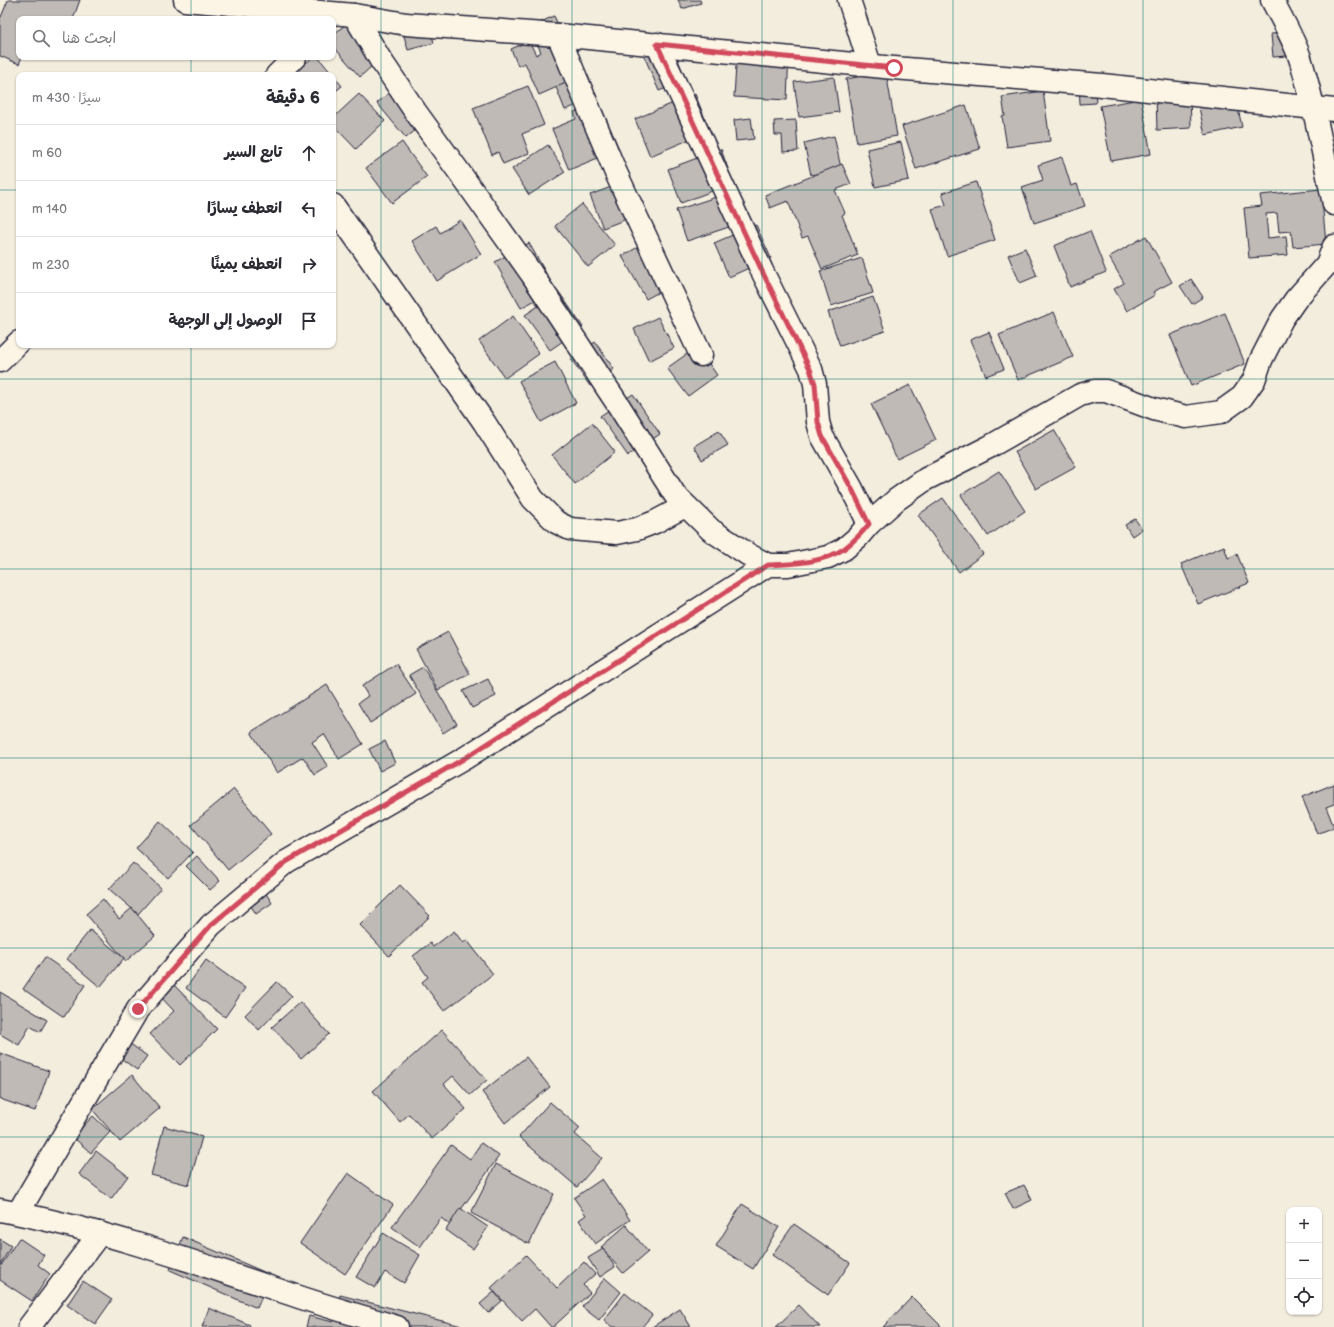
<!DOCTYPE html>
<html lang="ar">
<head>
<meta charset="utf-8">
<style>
	:root { --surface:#fff; --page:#f7f7f7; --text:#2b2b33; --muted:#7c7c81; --line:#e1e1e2 }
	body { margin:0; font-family:"Balsamiq Sans","Playpen Sans Arabic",sans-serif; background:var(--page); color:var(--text); direction:rtl }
	.controls { position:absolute; right:12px; bottom:12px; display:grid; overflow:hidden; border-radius:8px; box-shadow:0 1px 3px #0004 }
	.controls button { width:36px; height:36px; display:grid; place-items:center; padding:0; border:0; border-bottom:1px solid var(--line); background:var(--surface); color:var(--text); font:20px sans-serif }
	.stop { position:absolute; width:12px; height:12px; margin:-9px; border:3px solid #d1495b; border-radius:50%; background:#fff }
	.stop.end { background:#d1495b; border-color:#fff; box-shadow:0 1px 4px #0008 }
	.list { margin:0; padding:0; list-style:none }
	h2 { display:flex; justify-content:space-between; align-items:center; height:52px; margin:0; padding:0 16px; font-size:17px }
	h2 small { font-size:13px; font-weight:400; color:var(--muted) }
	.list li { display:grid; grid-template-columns:26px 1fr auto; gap:12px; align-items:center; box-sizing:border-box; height:56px; padding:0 16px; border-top:1px solid var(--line) }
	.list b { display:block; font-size:15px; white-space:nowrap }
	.list em { font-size:13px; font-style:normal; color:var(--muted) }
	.icon { flex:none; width:22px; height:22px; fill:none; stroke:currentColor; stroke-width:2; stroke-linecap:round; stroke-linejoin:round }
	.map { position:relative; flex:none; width:1334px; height:1327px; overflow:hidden; direction:ltr }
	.search { position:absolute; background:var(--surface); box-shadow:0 1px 3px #0004; left:16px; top:16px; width:320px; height:44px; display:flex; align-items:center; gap:10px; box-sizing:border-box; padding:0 14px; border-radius:8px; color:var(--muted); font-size:15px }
	.panel { position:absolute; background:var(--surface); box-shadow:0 1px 3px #0004; left:16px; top:72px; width:320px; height:276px; border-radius:8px; direction:rtl }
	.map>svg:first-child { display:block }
</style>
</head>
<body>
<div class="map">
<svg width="1334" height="1327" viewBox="0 0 1334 1327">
	<rect width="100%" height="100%" fill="#f3edde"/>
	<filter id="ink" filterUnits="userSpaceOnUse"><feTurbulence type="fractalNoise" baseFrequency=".025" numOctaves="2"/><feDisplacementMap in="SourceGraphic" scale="8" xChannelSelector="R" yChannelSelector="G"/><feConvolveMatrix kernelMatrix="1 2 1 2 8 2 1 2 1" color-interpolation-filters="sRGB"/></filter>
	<g filter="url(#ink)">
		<!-- building -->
		<g fill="#bfbab6" stroke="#22223b">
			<polygon points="8,0 80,0 73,19 19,19 19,57 22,57 19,64 0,56 0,16 1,17"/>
			<polygon points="678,0 700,0 701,3 682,9"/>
			<polygon points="427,15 434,43 408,50 400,22"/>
			<polygon points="355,16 387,52 360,77 333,46 333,35"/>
			<polygon points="554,16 582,76 539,95 525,63 518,66 511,49 529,41 536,55 541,52 533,35 512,44 508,37"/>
			<polygon points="1300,32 1302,55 1273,57 1271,34"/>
			<polygon points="670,40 686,80 659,91 642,51"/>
			<polygon points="737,49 789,52 787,100 734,97"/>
			<polygon points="313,57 318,57 342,86 333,93 333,75 292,75"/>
			<polygon points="886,72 897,136 857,143 846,79"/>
			<polygon points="587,75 597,97 565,110 556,87"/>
			<polygon points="834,77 839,112 799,117 794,82"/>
			<polygon points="403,81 423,124 406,138 377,103"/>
			<polygon points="1094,81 1096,103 1080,104 1079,82"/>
			<polygon points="528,86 544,125 522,134 529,153 503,164 498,152 492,155 473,108"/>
			<polygon points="1043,91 1050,141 1007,147 1002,116 1005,116 1002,97"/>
			<polygon points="1190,93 1191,128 1157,130 1156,94"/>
			<polygon points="359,94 385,121 356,149 333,125 333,118"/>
			<polygon points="695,94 710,131 650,156 635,119"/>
			<polygon points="1235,95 1242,127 1205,135 1198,103"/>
			<polygon points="1141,99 1151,154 1111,161 1100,106"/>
			<polygon points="599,102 619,149 569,170 552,129 576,119 574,112"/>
			<polygon points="966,105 980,149 916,169 902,126"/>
			<polygon points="751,118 754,139 736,141 734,120"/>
			<polygon points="796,120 798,151 783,152 782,135 775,135 774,121"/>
			<polygon points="834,136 841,168 811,175 804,143"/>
			<polygon points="402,142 427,177 392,203 366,168"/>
			<polygon points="901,142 909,180 875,187 867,149"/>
			<polygon points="548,145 565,172 529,195 512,169"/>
			<polygon points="721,149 733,183 681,203 668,169"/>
			<polygon points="1062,157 1071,186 1077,184 1085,206 1034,223 1022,187 1043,180 1038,165"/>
			<polygon points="842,164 851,184 835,190 845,213 842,215 858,255 822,269 808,236 802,238 788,201 770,208 765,195"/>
			<polygon points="627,181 640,214 603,228 590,195"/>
			<polygon points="976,182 995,240 947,256 932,209 946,205 942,193"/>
			<polygon points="1321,189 1326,244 1293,247 1291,231 1279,232 1277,213 1266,214 1268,238 1286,236 1288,255 1249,258 1244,208 1262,206 1260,195"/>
			<polygon points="719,196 729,227 687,241 676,210"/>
			<polygon points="582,204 615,245 588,267 555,226"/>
			<polygon points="460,220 481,254 437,281 412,241 436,226 440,233"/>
			<polygon points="756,225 771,258 729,277 714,243"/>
			<polygon points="1090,231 1106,272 1070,287 1054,246"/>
			<polygon points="1146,236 1172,282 1153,292 1155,295 1127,311 1114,289 1124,283 1109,257"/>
			<polygon points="656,237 679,281 646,299 622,256"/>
			<polygon points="529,243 555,289 521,308 495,262"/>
			<polygon points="1025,248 1037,276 1020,283 1008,255"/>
			<polygon points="862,258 873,293 831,306 820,271"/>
			<polygon points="1191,279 1203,297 1192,304 1180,286"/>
			<polygon points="559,292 583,327 550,350 525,315"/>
			<polygon points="873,297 885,331 840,346 828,312"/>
			<polygon points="1054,312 1073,357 1018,380 999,335"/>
			<polygon points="1225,313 1245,364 1191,386 1170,335"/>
			<polygon points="513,316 539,354 505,378 479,341"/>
			<polygon points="658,317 674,348 649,361 634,329"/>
			<polygon points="989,332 1004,369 986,376 970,340"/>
			<polygon points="595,342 614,369 590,386 571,359"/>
			<polygon points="697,347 717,375 688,396 667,368"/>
			<polygon points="555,362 576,403 541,422 519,381"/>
			<polygon points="910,385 936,440 897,459 871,404"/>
			<polygon points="633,394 660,434 628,456 600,416"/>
			<polygon points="592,423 615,452 575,484 552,455"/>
			<polygon points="1054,430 1076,467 1036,489 1015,452"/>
			<polygon points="719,431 728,445 702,460 694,446"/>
			<polygon points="999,471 1025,511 988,536 961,495"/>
			<polygon points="943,498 983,554 959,572 918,515"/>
			<polygon points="1135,519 1142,529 1132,536 1125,525"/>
			<polygon points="1224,546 1228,558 1237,554 1249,583 1198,604 1181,564"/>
			<polygon points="448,632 470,674 438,690 416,649"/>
			<polygon points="396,664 416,694 370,723 358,703 368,696 362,686"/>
			<polygon points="423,667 457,724 443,733 409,675"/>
			<polygon points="488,679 496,696 472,708 463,691"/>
			<polygon points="327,685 363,744 339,759 324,734 312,742 328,767 315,775 303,757 277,773 251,732"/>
			<polygon points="385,741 395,763 380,771 369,749"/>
			<polygon points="1334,784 1334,804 1326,807 1334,827 1317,834 1302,797"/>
			<polygon points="234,789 271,834 228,870 191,825"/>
			<polygon points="160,821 193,852 168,878 136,848"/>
			<polygon points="197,856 220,881 210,890 186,866"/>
			<polygon points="133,863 161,888 138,914 109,889"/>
			<polygon points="260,884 272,903 256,914 244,895"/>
			<polygon points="400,885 430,916 389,956 360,925"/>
			<polygon points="103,899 119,919 132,908 155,936 126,961 86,914"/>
			<polygon points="90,930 124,958 100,987 67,959"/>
			<polygon points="454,931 463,943 467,940 493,974 444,1011 422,982 428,977 413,956 430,943 433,947"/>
			<polygon points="45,957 85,985 64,1017 23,989"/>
			<polygon points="206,960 245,988 225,1017 186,988"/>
			<polygon points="277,982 292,996 259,1030 245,1015"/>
			<polygon points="172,983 217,1029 180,1065 150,1034 174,1011 159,995"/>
			<polygon points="0,992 47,1020 40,1032 30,1026 19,1045 0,1034"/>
			<polygon points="300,1002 329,1034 301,1059 272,1027"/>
			<polygon points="442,1030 487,1080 470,1095 453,1076 444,1084 466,1109 432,1139 409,1114 400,1122 373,1091"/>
			<polygon points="125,1040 147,1056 137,1070 115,1054"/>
			<polygon points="0,1053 49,1071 35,1111 0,1099"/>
			<polygon points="526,1057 550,1087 505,1123 482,1092"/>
			<polygon points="132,1075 160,1108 120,1142 92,1109"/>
			<polygon points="550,1102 580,1128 575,1134 602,1158 577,1187 519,1137"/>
			<polygon points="93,1116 110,1132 91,1153 73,1137"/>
			<polygon points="164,1126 202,1137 189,1185 151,1175"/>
			<polygon points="481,1143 499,1156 450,1225 441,1218 420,1247 392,1227 451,1145 470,1159"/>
			<polygon points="96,1151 128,1176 111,1199 79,1174"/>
			<polygon points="496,1164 554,1194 529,1244 471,1213"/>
			<polygon points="348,1173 393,1205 345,1274 300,1243"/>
			<polygon points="602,1179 630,1220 595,1244 579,1220 586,1215 574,1198"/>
			<polygon points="1024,1185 1032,1200 1013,1209 1005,1193"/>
			<polygon points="742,1204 779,1227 753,1269 716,1246"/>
			<polygon points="460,1208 488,1227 473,1249 446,1230"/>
			<polygon points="794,1224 850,1263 828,1295 772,1255"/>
			<polygon points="626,1225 648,1252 623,1273 601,1247"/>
			<polygon points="383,1233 420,1255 404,1283 385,1272 375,1288 356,1277"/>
			<polygon points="183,1237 271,1275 257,1308 170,1270"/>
			<polygon points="19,1238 44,1255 38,1265 50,1274 32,1301 0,1280 0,1267"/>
			<polygon points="0,1239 11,1246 0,1265"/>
			<polygon points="603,1249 615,1267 600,1277 588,1258"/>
			<polygon points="526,1255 557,1288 584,1262 595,1274 583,1285 590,1293 553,1327 551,1327 535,1309 522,1321 491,1288"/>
			<polygon points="605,1278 621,1292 599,1320 582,1307"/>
			<polygon points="83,1281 112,1300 95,1324 67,1305"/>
			<polygon points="494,1292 502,1301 488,1313 480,1304"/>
			<polygon points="625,1293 652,1315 642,1327 612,1327 604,1320"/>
			<polygon points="340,1295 466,1327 306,1327 309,1316 333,1322"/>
			<polygon points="912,1297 941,1326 939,1327 883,1327"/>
			<polygon points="799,1305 820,1327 776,1327"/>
			<polygon points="209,1308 250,1325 249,1327 202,1327"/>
			<polygon points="680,1309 691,1327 652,1327"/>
		</g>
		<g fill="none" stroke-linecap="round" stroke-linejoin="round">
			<!-- minor casing -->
			<g stroke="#22223b" stroke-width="25">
				<g id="minor">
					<polyline points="185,0 354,15 406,24 558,35 894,68 1102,85 1334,110"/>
					<polyline points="849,0 870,65"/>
					<path d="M1272 0C1282 19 1293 38 1300 58 1315 105 1323 155 1334 204"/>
					<polyline points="354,15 380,59 415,111 457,169 531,273 617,403 675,495 711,530 749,555 768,565 788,565 828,557 844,549 858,537 869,524 896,500 926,479 989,447 1080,395 1094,391 1106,391 1154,409 1186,417 1221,412 1242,397 1254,380 1261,360 1282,319 1296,299 1327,264 1334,246"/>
					<polyline points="558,35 616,173 701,355"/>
					<polyline points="657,44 762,271 811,369 815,384 818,422 822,436 852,489 869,524"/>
					<polyline points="277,75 295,57"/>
					<polyline points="333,205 484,422 533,499 556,522 570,529 617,533 637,529 655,522 685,506"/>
					<polyline points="0,361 19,342"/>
					<path d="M0 1210C101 1229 198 1263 296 1296 329 1307 363 1317 397 1327"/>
					<polyline points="18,1213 138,1009 211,925 286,862 465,758 768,565"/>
					<polyline points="29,1327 100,1233"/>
				</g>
			</g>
			<!-- minor -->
			<use href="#minor" stroke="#fcf5e5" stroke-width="22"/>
		</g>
	</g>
	<g fill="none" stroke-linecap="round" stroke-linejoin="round" filter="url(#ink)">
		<!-- route -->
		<path stroke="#d1495b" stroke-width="5" d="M138 1009 211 925 286 862 465 758 768 565C793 564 824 563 845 548 854 541 862 533 869 524L852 489 822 436 818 422 815 384 810 369 762 271 657 44 894 68"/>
	</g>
	<!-- grid -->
	<path fill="none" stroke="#0f766e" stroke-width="1" stroke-opacity="0.55" d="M191 0V19M381 0V1327M572 0V1327M762 0V1327M953 0V1327M1143 0V1327M191 57V75M0 190H19M333 190H1334M191 345V1327M0 379H1334M0 569H1334M0 758H1334M0 948H1334M0 1137H1334"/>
</svg>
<div class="controls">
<button>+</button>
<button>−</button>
<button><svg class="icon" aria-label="locate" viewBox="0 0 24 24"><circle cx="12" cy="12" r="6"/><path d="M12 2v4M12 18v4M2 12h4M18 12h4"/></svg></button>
</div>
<div class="stop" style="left:894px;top:68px"></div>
<div class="stop end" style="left:138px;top:1009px"></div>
<div class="search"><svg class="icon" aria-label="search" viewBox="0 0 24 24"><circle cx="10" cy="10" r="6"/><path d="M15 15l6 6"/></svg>ابحث هنا</div>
<section class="panel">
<h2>6 دقيقة<small>سيرًا · 430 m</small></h2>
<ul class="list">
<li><svg class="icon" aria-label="ahead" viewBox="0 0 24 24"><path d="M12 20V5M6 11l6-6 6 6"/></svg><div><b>تابع السير</b></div><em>60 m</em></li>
<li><svg class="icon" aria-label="left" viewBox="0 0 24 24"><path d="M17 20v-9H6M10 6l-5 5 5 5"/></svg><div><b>انعطف يسارًا</b></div><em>140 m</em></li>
<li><svg class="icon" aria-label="right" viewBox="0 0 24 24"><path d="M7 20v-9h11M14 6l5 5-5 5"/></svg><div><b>انعطف يمينًا</b></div><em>230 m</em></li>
<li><svg class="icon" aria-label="arrive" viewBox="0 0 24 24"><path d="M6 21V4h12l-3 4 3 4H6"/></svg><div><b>الوصول إلى الوجهة</b></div></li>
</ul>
</section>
</div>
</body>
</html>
